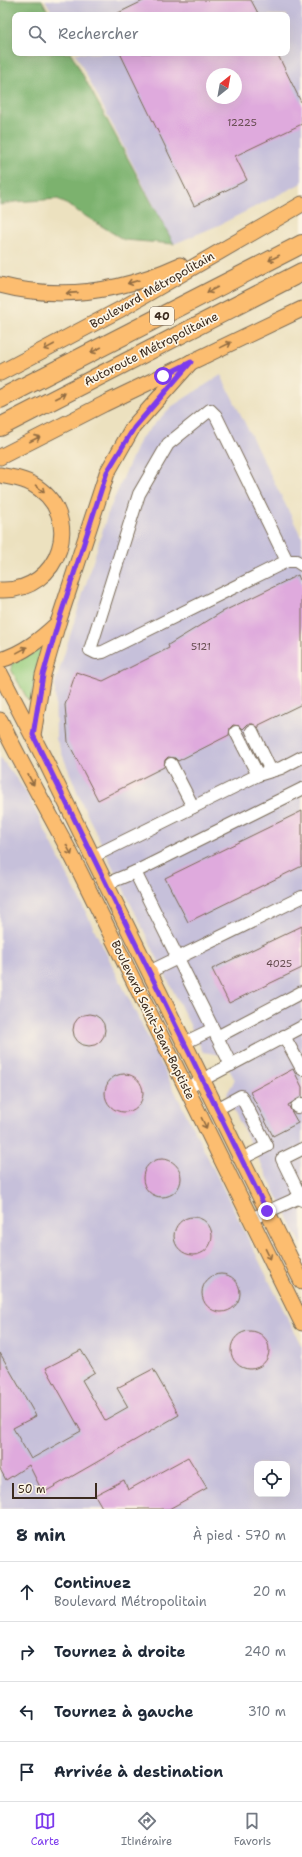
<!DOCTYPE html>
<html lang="fr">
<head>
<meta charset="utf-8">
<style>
	:root { --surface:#fff; --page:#f6f6f7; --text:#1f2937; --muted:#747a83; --line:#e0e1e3; --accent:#7c3aed }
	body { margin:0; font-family:"Shantell Sans",sans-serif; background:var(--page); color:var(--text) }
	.controls { position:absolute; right:12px; bottom:12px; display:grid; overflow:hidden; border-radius:8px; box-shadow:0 4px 16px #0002 }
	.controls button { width:36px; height:36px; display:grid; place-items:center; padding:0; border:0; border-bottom:1px solid var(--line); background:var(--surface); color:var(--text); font:20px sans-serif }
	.compass { position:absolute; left:206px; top:68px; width:36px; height:36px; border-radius:50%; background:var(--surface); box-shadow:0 4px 16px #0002; rotate:31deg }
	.scale { position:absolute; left:12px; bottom:10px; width:85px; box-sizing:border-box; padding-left:4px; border:2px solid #3b2a1e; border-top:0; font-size:11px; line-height:14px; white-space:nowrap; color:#3b2a1e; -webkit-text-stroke:3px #fcf5e5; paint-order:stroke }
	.stop { position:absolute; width:12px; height:12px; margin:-9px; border:3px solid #7c3aed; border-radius:50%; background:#fff }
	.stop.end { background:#7c3aed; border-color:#fff; box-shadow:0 1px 4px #0008 }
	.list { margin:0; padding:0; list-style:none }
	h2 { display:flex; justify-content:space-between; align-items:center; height:52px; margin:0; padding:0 16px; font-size:17px }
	h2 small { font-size:13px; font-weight:400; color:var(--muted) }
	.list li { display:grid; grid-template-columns:26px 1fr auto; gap:12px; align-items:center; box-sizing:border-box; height:60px; padding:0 16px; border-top:1px solid var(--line) }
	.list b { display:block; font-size:15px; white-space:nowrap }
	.list p { margin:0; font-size:13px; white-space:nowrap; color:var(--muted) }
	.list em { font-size:13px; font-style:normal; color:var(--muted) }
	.icon { flex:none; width:22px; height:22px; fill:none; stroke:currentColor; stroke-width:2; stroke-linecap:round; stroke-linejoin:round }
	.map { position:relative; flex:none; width:302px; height:1509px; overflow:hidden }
	.search { position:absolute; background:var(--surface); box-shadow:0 4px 16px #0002; left:12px; right:12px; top:12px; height:44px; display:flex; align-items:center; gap:10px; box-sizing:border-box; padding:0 14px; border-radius:8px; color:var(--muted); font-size:15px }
	.sheet { height:292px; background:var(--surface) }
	nav { display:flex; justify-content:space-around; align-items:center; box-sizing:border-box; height:56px; border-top:1px solid var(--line); background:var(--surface); font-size:11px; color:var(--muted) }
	nav a { display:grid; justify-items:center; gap:2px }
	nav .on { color:var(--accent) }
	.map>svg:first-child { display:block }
</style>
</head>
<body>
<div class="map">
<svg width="302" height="1509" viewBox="0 0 302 1509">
	<rect width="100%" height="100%" fill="#fcf5e5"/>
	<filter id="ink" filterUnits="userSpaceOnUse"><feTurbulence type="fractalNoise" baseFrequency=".025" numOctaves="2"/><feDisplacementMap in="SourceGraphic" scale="8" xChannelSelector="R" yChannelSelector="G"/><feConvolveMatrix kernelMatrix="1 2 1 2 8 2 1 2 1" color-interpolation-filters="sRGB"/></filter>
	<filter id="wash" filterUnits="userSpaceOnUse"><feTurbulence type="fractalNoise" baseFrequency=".012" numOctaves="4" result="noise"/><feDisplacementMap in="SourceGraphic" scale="16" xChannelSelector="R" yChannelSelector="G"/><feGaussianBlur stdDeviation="0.9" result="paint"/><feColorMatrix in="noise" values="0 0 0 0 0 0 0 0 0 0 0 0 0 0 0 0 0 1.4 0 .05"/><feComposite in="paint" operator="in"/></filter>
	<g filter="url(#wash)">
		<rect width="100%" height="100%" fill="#ece1bf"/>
		<!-- industrial -->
		<g fill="#c6c0da" fill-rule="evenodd">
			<path d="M45 0H302V183L219 225 174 244 75 53H287V15H54ZM212 74H236V98H212Z"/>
			<polygon points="221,375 302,538 302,1245 226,1095 235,1080 221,1055 203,1052 83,806 56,739 55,684 108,513 140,439 171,407"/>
			<path d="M0 757 25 790 302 1347V1509H0ZM257 1464H287V1494H257Z"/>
		</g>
		<!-- green -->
		<polygon fill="#9acf80" stroke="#6a7c4f" points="42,648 44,650 34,683 31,701 28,700 11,669 12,663"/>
		<!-- forest -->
		<polygon fill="#7bb26e" stroke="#5b6e46" points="0,0 42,0 50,15 15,15 15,53 71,53 174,244 124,240 58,199 14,202 0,205"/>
		<g id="blocks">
			<!-- building -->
			<g fill="#dfaadd" fill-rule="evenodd">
				<polygon points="145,0 251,0 259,15 114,15"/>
				<path d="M120 53H277L302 104V124L235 156 247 180 194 206ZM212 74H236V98H212Z"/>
				<polygon points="298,575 302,585 302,704 259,725 259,728 253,724 248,724 243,729 240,726 233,725 230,728 229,735 178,761 175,758 168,757 165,760 164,767 98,800 68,742 65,705 76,672 103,681 169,648 168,645 222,612"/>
				<polygon points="302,811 302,866 188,922 165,878"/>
				<polygon points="302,926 302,968 229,1003 212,969"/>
				<circle cx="89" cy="1030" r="16"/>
				<polygon points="293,1069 302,1087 302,1097 288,1105 298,1123 273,1136 250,1092"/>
				<circle cx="124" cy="1093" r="19"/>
				<circle cx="162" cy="1178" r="19"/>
				<circle cx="193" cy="1236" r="19"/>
				<circle cx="221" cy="1293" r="19"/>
				<circle cx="250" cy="1350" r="19"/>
				<polygon points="81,1350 95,1372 82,1380 105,1420 128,1407 117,1388 153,1369 179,1415 43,1493 29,1465 6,1480 0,1469 0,1353 36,1416 13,1428 31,1459 81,1431 46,1368"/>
				<polygon points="188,1457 207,1488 169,1509 103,1509 95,1495 124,1480 128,1490"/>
			</g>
		</g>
	</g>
	<g filter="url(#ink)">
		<use href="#blocks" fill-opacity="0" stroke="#796a56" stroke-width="1"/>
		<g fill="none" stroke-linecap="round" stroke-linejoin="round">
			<!-- minor casing -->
			<g stroke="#796a56" stroke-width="14">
				<g id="minor">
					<polyline points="287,561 216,416 210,410 168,444 139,494 90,650 96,653 103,652 287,561 296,561 302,565"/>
					<polyline points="252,731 271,771"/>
					<polyline points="236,732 258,775"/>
					<polyline points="171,764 193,807"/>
					<polyline points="92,857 258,775 281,768 302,757"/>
					<polyline points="135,872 302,789"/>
					<polyline points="106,884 135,872 231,1065"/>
					<polyline points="149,972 302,897"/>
					<polyline points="284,1036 302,1069"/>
					<polyline points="217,1037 302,992"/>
					<polyline points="184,1043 213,1029"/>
					<polyline points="187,1088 302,1027"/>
					<polyline points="297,1107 302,1104"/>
					<polyline points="217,1109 241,1096 267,1146 241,1159"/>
					<polyline points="302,1149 282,1159 302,1200"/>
					<polyline points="251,1219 300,1197"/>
				</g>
			</g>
			<!-- major casing -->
			<g stroke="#796a56" stroke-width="17">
				<g id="major">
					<path d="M0 285C61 301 123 291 180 265"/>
					<polyline points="0,373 121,309 302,204"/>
					<polyline points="0,457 104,404 302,309"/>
					<path d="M0 475C12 478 22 478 32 484 86 514 61 593 0 590"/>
					<path d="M0 660C23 654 42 638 58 623"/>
					<polyline points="0,673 45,760 302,1282"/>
					<path d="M0 720C25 772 55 822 81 874L302 1323"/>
					<polyline points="33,735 43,675 58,623 107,473 133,427 191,362"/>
				</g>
			</g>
			<!-- highway casing -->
			<g stroke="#796a56" stroke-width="20">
				<g id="highway">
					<polyline points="0,399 302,244"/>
					<polyline points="0,427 302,272"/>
				</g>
			</g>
			<!-- minor -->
			<use href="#minor" stroke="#fff" stroke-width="12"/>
			<!-- major -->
			<use href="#major" stroke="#fcbd6f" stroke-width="15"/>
			<!-- highway -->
			<use href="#highway" stroke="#fcbd6f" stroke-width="18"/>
		</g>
		<!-- one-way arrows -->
		<defs><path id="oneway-shaft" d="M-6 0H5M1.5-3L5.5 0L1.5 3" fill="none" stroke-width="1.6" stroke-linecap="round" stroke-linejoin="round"/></defs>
		<g stroke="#926c42">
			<use href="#oneway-shaft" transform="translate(274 258) rotate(153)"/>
			<use href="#oneway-shaft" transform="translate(133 282) rotate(164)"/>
			<use href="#oneway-shaft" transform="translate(212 290) rotate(153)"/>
			<use href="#oneway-shaft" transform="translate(72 293) rotate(176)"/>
			<use href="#oneway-shaft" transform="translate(226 345) rotate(-26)"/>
			<use href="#oneway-shaft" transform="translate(49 347) rotate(152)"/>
			<use href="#oneway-shaft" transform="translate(96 350) rotate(153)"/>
			<use href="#oneway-shaft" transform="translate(60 396) rotate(-27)"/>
			<use href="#oneway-shaft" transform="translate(35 439) rotate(-27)"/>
			<use href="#oneway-shaft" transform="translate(40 489) rotate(40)"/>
			<use href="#oneway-shaft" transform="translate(22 650) rotate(-29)"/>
			<use href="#oneway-shaft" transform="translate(31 780) rotate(61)"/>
			<use href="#oneway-shaft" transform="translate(69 850) rotate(63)"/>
			<use href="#oneway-shaft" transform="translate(204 1123) rotate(64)"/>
			<use href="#oneway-shaft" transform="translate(268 1254) rotate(64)"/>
		</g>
	</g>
	<g fill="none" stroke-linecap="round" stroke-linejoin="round" filter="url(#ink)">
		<!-- route -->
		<polyline stroke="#7c3aed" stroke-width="5" points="163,376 191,362 134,428 107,472 58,623 43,675 33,735 267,1211"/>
	</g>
	<g text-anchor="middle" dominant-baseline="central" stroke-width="3.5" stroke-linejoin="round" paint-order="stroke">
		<!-- number labels -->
		<g font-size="10" fill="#644a4e">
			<text x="242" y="122">12225</text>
			<text x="201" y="646">5121</text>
			<text x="279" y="963">4025</text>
		</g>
		<!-- shield labels -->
		<rect fill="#fcf5e5" stroke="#75675a" stroke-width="1" x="150" y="307" width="24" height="18" rx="3"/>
		<g font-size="11" font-weight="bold" fill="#3b2a1e">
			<text x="162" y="316">40</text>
		</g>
		<!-- street labels -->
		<g font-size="12" fill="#3b2a1e" stroke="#fcf5e5">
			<text transform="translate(152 290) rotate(-30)">Boulevard Métropolitain</text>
			<text transform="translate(151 349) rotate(-27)">Autoroute Métropolitaine</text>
			<text transform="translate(153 1020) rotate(64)">Boulevard Saint-Jean-Baptiste</text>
		</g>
	</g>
</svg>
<div class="controls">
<button><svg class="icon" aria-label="locate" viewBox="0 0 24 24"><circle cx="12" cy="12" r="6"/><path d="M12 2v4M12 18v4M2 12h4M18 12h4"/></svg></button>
</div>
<svg class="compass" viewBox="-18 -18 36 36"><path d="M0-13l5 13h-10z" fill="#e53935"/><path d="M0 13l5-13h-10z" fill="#747a83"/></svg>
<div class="scale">50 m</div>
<div class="stop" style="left:163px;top:376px"></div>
<div class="stop end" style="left:267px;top:1211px"></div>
<div class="search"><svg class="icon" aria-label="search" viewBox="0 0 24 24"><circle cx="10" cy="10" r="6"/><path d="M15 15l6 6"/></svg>Rechercher</div>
</div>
<section class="sheet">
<h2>8 min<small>À pied · 570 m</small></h2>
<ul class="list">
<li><svg class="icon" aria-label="ahead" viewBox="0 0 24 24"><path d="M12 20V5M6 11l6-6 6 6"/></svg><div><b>Continuez</b><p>Boulevard Métropolitain</p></div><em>20 m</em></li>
<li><svg class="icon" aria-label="right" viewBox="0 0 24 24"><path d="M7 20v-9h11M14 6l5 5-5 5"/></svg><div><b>Tournez à droite</b></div><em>240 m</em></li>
<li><svg class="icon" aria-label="left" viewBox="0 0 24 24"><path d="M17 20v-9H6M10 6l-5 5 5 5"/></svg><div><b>Tournez à gauche</b></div><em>310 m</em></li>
<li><svg class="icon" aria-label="arrive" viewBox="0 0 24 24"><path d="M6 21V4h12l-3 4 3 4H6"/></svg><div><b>Arrivée à destination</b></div></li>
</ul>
</section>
<nav>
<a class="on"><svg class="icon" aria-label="map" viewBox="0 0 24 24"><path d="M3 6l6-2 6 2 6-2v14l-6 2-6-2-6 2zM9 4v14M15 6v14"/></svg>Carte</a>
<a><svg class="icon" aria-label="directions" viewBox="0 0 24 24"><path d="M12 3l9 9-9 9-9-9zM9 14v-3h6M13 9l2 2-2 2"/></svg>Itinéraire</a>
<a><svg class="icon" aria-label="saved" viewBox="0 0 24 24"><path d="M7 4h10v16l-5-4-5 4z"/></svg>Favoris</a>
</nav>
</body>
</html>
